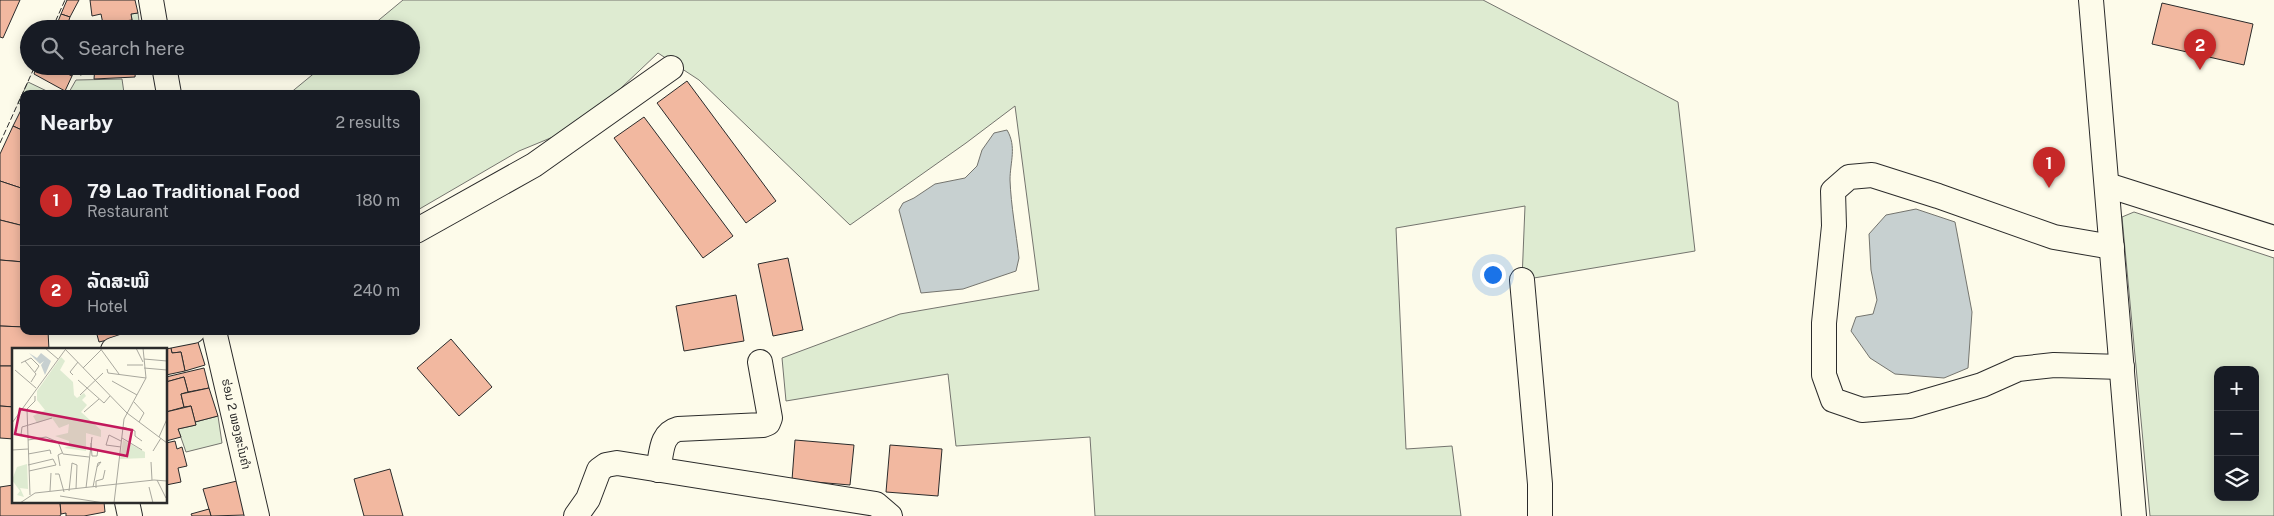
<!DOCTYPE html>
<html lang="en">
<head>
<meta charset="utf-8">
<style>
	:root { --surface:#171b24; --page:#20242c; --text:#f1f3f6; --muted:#9ea1a6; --line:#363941; --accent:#c62828 }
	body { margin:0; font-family:"Public Sans","Noto Sans Lao",sans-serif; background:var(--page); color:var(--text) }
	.controls { position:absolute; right:15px; bottom:15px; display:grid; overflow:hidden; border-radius:10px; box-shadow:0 2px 12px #0003 }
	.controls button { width:45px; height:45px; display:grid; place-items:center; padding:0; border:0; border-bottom:1px solid var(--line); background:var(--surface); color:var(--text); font:25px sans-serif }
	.you { position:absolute; left:1492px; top:274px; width:18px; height:18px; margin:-12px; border:4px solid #fff; border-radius:50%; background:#1a73e8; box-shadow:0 0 0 8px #1a73e833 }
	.badge { display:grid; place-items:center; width:32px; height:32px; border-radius:50%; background:var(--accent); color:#fff; font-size:16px; font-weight:700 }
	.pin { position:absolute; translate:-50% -41px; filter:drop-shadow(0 1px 2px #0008) }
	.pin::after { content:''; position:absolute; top:26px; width:18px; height:15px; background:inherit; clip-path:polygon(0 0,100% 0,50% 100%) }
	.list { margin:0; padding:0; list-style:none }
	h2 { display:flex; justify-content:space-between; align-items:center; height:65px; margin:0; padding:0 20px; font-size:21px }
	h2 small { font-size:16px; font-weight:400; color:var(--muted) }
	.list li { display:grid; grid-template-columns:32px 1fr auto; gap:15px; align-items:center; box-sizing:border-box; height:90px; padding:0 20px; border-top:1px solid var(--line) }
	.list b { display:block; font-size:19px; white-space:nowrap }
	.list p { margin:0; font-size:16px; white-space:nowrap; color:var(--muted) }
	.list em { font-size:16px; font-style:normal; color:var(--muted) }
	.icon { flex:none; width:28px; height:28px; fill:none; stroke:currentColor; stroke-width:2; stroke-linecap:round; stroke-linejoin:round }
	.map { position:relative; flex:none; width:2274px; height:516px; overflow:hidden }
	.search { position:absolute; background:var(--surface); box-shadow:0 2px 12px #0003; left:20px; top:20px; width:400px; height:55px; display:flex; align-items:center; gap:12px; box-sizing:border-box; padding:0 18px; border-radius:28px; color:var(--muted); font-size:19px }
	.panel { position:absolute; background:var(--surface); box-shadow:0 2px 12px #0003; left:20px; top:90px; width:400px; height:245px; border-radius:10px }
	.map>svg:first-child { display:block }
</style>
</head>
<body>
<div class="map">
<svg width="2274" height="516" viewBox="0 0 2274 516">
	<rect width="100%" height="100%" fill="#fdfbea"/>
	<!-- green -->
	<g fill="#deebd1" stroke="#74746e" fill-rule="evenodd">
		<polygon points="403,0 1483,0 1678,102 1695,251 1522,280 1525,206 1396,228 1406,449 1452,446 1461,516 1095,516 1090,437 956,446 948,374 786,401 782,358 900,314 1039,290 1015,106 966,143 850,225 699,80 658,53 582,125 519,151 416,211 416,94 289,94 323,66 411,66 411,29 368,29"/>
		<polygon points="138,13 140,29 87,27 132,20 131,14"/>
		<polygon points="122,79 124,93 68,94 76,80"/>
		<polygon points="28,82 53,94 24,94 24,106 18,103"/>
		<path d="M2134 212 2274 258V516H2150L2122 217ZM2218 370H2255V497H2218Z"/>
		<polygon points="218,416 222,443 186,452 178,429 196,425 195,422"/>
	</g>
	<!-- water -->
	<g fill="#c7d0d0" stroke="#74746e">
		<path d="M1007 130C1017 147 1010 162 1010 180 1011 206 1016 232 1019 258L1016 271 963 289 921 293 899 210 903 203 914 198 935 184 965 178 977 166 982 150 994 133Z"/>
		<polygon points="1916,209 1955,222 1972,312 1968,368 1944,378 1895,374 1870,358 1851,331 1856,317 1873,314 1877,300 1871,270 1869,234 1886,215"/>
	</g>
	<!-- building -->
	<g fill="#f2b8a0" stroke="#2b2b2b">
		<polygon points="0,0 20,0 3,38 0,37"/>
		<polygon points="67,0 79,0 70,17 61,14"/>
		<polygon points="90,0 135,0 138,13 131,14 132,20 103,24 101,14 92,16"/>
		<polygon points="2162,3 2253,24 2244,65 2152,44"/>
		<polygon points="61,14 70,17 66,29 57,24"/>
		<polygon points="69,23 81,29 66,29"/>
		<polygon points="37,66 53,66 72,76 65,91 34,74"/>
		<polygon points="53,66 76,66 72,76"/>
		<polygon points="80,66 95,66 94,72 80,75"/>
		<polygon points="95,66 136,66 135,77 94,79"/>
		<polygon points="687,81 776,201 746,223 657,103"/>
		<polygon points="23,106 24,106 24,131 13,126"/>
		<polygon points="644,117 733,236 703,258 614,138"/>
		<polygon points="13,126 24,131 24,189 0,181 0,154"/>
		<polygon points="0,181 24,189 24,226 0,220"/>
		<polygon points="0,220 24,226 24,262 0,260"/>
		<polygon points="788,258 803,330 773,336 758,264"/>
		<polygon points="0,260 24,262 24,327 0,326"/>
		<polygon points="736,295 744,341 684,351 676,306"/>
		<polygon points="0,326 24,327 24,331 48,331 49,350 14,350 14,366 0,366"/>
		<polygon points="96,331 123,331 124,336 99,342"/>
		<polygon points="197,339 205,365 185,371 181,352 172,353 170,344"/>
		<polygon points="451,339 492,387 459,416 417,368"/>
		<polygon points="170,344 172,353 181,352 185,371 166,375 166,350 146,350"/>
		<polygon points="0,366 14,366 14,407 0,406"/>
		<polygon points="204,368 209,388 188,392 184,377 166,382 166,377"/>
		<polygon points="184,377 188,392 181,394 184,407 166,412 166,382"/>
		<polygon points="209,388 218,416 195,422 191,406 184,407 181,394"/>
		<polygon points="0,406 14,407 14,439 0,438"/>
		<polygon points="191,406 196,425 178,429 181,437 166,441 166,412"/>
		<polygon points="795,440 854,445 850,485 792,480"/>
		<polygon points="175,441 177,449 182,447 187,466 178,468 181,482 166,485 166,443"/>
		<polygon points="890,445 942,449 938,496 886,492"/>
		<polygon points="390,469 403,516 364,516 354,479"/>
		<polygon points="12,479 14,479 14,502 60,502 61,514 60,516 0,516 0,487 13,485"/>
		<polygon points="237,481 245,515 211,516 203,489"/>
		<polygon points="60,502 104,502 105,512 84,516 66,516 66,513 61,514"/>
		<polygon points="209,509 211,516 192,516 191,514"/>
	</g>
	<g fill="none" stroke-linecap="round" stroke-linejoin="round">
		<!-- minor casing -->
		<g stroke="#2b2b2b" stroke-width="26">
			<g id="minor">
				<polyline points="151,0 156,29"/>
				<polyline points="2091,0 2134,516"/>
				<polyline points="164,66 169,94"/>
				<polyline points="2107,185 2274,238"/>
				<polyline points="416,231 534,165 671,68"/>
				<polyline points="2112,247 2054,237 1938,196 1872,175 1849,177 1833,191 1834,226 1824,323 1824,375 1833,400 1862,410 1910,406 1982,385 2018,369 2054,365 2122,367"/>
				<polyline points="1522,280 1540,484 1540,516"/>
				<polyline points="214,331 257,516"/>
				<polyline points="113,350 137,342 193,331"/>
				<path d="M658 470C662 453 660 434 678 429L763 425 768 423 770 418 760 362"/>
				<polyline points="127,502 130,516"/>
				<polyline points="576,516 588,499 599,470 606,465 617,463 876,504 890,516"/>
			</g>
		</g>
		<!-- minor -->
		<use href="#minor" stroke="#fdfbea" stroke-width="24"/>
		<!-- fence -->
		<g stroke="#2b2b2b" stroke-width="1" stroke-dasharray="6 2.5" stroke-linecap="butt">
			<polyline points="52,29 65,0"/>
			<polyline points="0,143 35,66"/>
		</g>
	</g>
	<g text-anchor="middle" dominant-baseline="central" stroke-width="4" stroke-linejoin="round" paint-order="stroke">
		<!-- street labels -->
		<g font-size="12" fill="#2b2b2b" stroke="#fdfbea">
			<text transform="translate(236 424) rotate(77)">ຮ່ອມ 2 ໜອງສະໂນຄໍາ</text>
		</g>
	</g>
	<!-- overview -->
	<g transform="translate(12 348)">
		<rect width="155" height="155" fill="#fdfbea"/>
		<path d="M49 9 53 13 48 22 61 34 62 47 65 50 72 45 74 48 70 52 75 57 69 64 89 82V89L74 85V103L52 100 57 98V93L43 88 56 85 57 76 47 80 40 70 25 75 21 68 33 62 25 52V43ZM111 92 133 104V110L108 111ZM15 116 16 141 8 140 12 149 5 147 8 143 0 132 5 119Z" fill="#deebd1"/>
		<path d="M17 5 25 10 29 5 39 13 33 27 29 17 32 13 28 16Z" fill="#c7d0d0"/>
		<path fill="none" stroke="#a9a89e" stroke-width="1" d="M33 0 46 11M52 0 115 65 155 95M88 0 107 26M124 0 131 14M132 11 155 13M13 13 24 26 19 34M9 15 19 10 27 18 23 24M115 17H131M71 20 89 2M132 20 155 22M95 21 96 25 134 30M3 22 24 40M61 27 58 24 66 14M66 32 92 55 98 48M100 33 125 47M68 47 91 25M122 54 132 65 127 74M72 64 87 51M0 75 53 2M111 79 123 83V88L130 93M9 87 10 79 40 70M147 89 155 71M110 90 130 102M16 92 34 89 46 94 51 106 77 109M79 95 80 108H85L86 101M109 99 94 97 97 87 109 93M0 102 16 101M141 103 149 90M16 106 38 102 39 106M139 114 140 132M16 117 41 111 44 117 17 123M48 118 46 107 50 105M43 126H47L52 144M145 132 154 150M81 139 85 119 86 115 89 114 85 119M137 139 141 155M74 140 80 89M84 140V133L91 131 93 122M38 143 39 125M57 143 60 115 65 117 64 141M18 147 15 61 23 53V48M48 148 92 155M8 155 23 145 142 132 155 133M102 155 112 71 134 30 131 0"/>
		<path fill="#c2185b" fill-opacity="0.15" stroke="#c2185b" stroke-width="2.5" d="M8 61 120 82 115 108 3 86Z"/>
		<rect width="155" height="155" fill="none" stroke="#2b2b2b" stroke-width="2.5"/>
	</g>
</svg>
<div class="controls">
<button>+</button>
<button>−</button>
<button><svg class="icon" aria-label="layers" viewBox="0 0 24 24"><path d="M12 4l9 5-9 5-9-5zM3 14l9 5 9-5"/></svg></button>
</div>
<div class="you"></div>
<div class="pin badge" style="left:2049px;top:188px">1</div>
<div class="pin badge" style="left:2200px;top:70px">2</div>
<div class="search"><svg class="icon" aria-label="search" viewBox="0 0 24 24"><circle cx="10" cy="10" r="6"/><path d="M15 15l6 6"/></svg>Search here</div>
<section class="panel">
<h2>Nearby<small>2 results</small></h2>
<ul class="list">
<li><span class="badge">1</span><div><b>79 Lao Traditional Food</b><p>Restaurant</p></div><em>180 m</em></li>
<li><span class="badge">2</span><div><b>ລັດສະໝີ</b><p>Hotel</p></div><em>240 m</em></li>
</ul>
</section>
</div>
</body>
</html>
